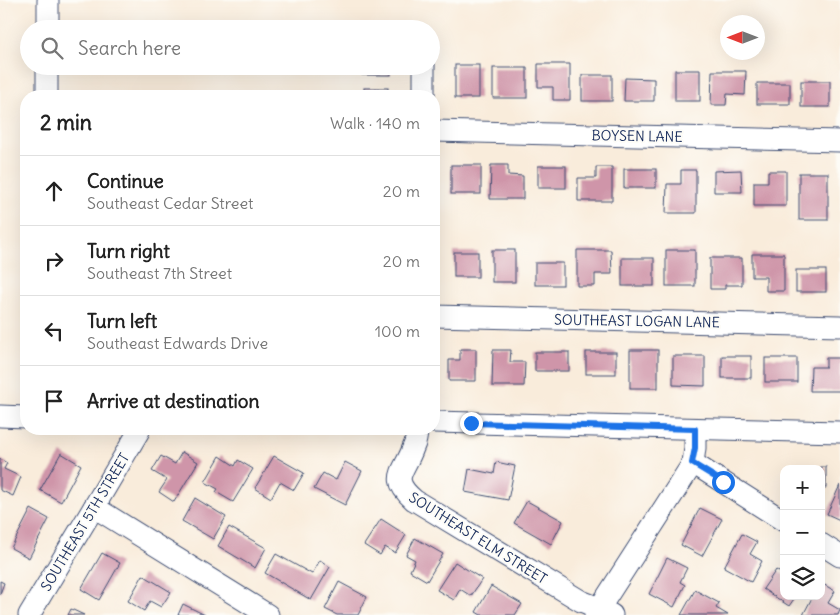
<!DOCTYPE html>
<html lang="en">
<head>
<meta charset="utf-8">
<style>
	:root { --surface:#fff; --page:#f2f2f2; --text:#222; --muted:#767676; --line:#e0e0e0 }
	body { margin:0; font-family:Delius,sans-serif; background:var(--page); color:var(--text) }
	.controls { position:absolute; right:15px; bottom:15px; display:grid; overflow:hidden; border-radius:10px; box-shadow:0 5px 20px #0002 }
	.controls button { width:45px; height:45px; display:grid; place-items:center; padding:0; border:0; border-bottom:1px solid var(--line); background:var(--surface); color:var(--text); font:25px sans-serif }
	.compass { position:absolute; left:720px; top:15px; width:45px; height:45px; border-radius:50%; background:var(--surface); box-shadow:0 5px 20px #0002; rotate:270deg }
	.stop { position:absolute; width:15px; height:15px; margin:-11px; border:4px solid #1a73e8; border-radius:50%; background:#fff }
	.stop.end { background:#1a73e8; border-color:#fff; box-shadow:0 1px 5px #0008 }
	.list { margin:0; padding:0; list-style:none }
	h2 { display:flex; justify-content:space-between; align-items:center; height:65px; margin:0; padding:0 20px; font-size:21px }
	h2 small { font-size:16px; font-weight:400; color:var(--muted) }
	.list li { display:grid; grid-template-columns:32px 1fr auto; gap:15px; align-items:center; box-sizing:border-box; height:70px; padding:0 20px; border-top:1px solid var(--line) }
	.list b { display:block; font-size:19px; white-space:nowrap }
	.list p { margin:0; font-size:16px; white-space:nowrap; color:var(--muted) }
	.list em { font-size:16px; font-style:normal; color:var(--muted) }
	.icon { flex:none; width:28px; height:28px; fill:none; stroke:currentColor; stroke-width:2; stroke-linecap:round; stroke-linejoin:round }
	.map { position:relative; flex:none; width:840px; height:615px; overflow:hidden }
	.search { position:absolute; background:var(--surface); box-shadow:0 5px 20px #0002; left:20px; top:20px; width:420px; height:55px; display:flex; align-items:center; gap:12px; box-sizing:border-box; padding:0 18px; border-radius:28px; color:var(--muted); font-size:19px }
	.panel { position:absolute; background:var(--surface); box-shadow:0 5px 20px #0002; left:20px; top:90px; width:420px; height:345px; border-radius:20px }
	.map>svg:first-child { display:block }
</style>
</head>
<body>
<div class="map">
<svg width="840" height="615" viewBox="0 0 840 615">
	<rect width="100%" height="100%" fill="#fdfcf7"/>
	<filter id="ink" filterUnits="userSpaceOnUse"><feTurbulence type="fractalNoise" baseFrequency=".02" numOctaves="2"/><feDisplacementMap in="SourceGraphic" scale="10" xChannelSelector="R" yChannelSelector="G"/><feConvolveMatrix kernelMatrix="1 2 1 2 8 2 1 2 1" color-interpolation-filters="sRGB"/></filter>
	<filter id="wash" filterUnits="userSpaceOnUse"><feTurbulence type="fractalNoise" baseFrequency=".0096" numOctaves="4" result="noise"/><feDisplacementMap in="SourceGraphic" scale="20" xChannelSelector="R" yChannelSelector="G"/><feGaussianBlur stdDeviation="1.12" result="paint"/><feColorMatrix in="noise" values="0 0 0 0 0 0 0 0 0 0 0 0 0 0 0 0 0 1.4 0 .05"/><feComposite in="paint" operator="in"/></filter>
	<g filter="url(#wash)">
		<rect width="100%" height="100%" fill="#f9ecdb"/>
		<g id="blocks">
			<!-- building -->
			<g fill="#cf95a9">
				<polygon points="538,64 570,64 570,100 553,100 553,87 538,87"/>
				<rect x="455" y="65" width="24" height="33"/>
				<rect x="362" y="66" width="29" height="9"/>
				<rect x="493" y="68" width="34" height="30"/>
				<rect x="675" y="70" width="25" height="31"/>
				<polygon points="712,71 746,71 745,95 727,94 726,105 711,105"/>
				<rect x="582" y="75" width="30" height="26"/>
				<polygon points="625,78 654,79 654,101 624,101"/>
				<rect x="801" y="81" width="29" height="26"/>
				<rect x="757" y="83" width="33" height="21"/>
				<rect x="364" y="88" width="24" height="8"/>
				<rect x="451" y="165" width="30" height="29"/>
				<polygon points="491,165 508,165 508,175 523,176 523,199 490,199"/>
				<rect x="538" y="166" width="28" height="22"/>
				<polygon points="596,167 612,167 612,201 578,201 578,178 596,178"/>
				<rect x="624" y="169" width="32" height="19"/>
				<polygon points="681,170 696,170 696,213 666,213 667,184 681,184"/>
				<polygon points="741,170 742,192 714,192 714,171"/>
				<polygon points="768,171 786,171 786,206 754,206 754,182 768,182"/>
				<rect x="799" y="173" width="29" height="47"/>
				<rect x="492" y="250" width="23" height="32"/>
				<polygon points="577,250 611,250 612,274 595,274 595,286 577,286"/>
				<rect x="666" y="250" width="29" height="36"/>
				<rect x="454" y="252" width="24" height="25"/>
				<polygon points="752,254 784,254 784,291 766,291 766,277 752,277"/>
				<rect x="622" y="258" width="32" height="28"/>
				<polygon points="710,258 742,258 742,285 725,285 725,289 710,289"/>
				<rect x="535" y="263" width="28" height="22"/>
				<rect x="796" y="270" width="30" height="22"/>
				<polygon points="460,349 476,349 476,381 449,381 449,360 460,360"/>
				<polygon points="493,350 511,350 510,362 525,362 524,386 492,386"/>
				<rect x="630" y="350" width="28" height="38"/>
				<rect x="535" y="352" width="34" height="19"/>
				<rect x="586" y="352" width="30" height="22"/>
				<polygon points="673,356 705,356 705,386 673,385"/>
				<rect x="722" y="356" width="29" height="22"/>
				<rect x="765" y="358" width="32" height="24"/>
				<polygon points="826,358 840,358 840,391 810,391 811,367 826,367"/>
				<polygon points="182,452 198,462 174,502 159,492 167,480 152,471 161,456 175,464"/>
				<polygon points="61,453 81,465 61,502 40,490"/>
				<polygon points="220,456 235,466 238,460 253,469 233,502 216,492 218,489 205,482"/>
				<polygon points="274,456 304,473 294,490 280,482 271,498 255,488"/>
				<polygon points="0,459 7,463 4,469 21,477 13,496 0,490"/>
				<polygon points="345,462 362,471 345,505 314,489 323,473 336,480"/>
				<polygon points="496,462 515,466 508,500 465,492 469,469 494,474"/>
				<rect x="821" y="467" width="5" height="21"/>
				<polygon points="840,485 840,520 827,514"/>
				<polygon points="195,498 226,517 213,539 182,521"/>
				<polygon points="527,501 563,521 551,544 514,523"/>
				<polygon points="700,508 722,519 702,556 681,545"/>
				<polygon points="31,509 49,519 29,558 11,548"/>
				<polygon points="381,519 406,535 395,553 385,547 380,555 364,545"/>
				<polygon points="229,527 266,548 255,568 218,546"/>
				<polygon points="742,534 757,542 750,554 762,561 751,582 724,567"/>
				<polygon points="415,538 443,554 427,581 410,571 415,560 406,555"/>
				<polygon points="102,553 120,563 99,600 81,589"/>
				<polygon points="276,554 312,574 320,560 330,567 311,600 265,573"/>
				<polygon points="667,558 687,568 680,582 685,585 674,607 649,594"/>
				<polygon points="455,562 482,579 471,596 460,589 454,600 437,590"/>
				<polygon points="776,570 784,575 784,596 796,596 789,606 763,589"/>
				<polygon points="143,575 171,592 161,607 150,601 144,611 128,601"/>
				<polygon points="0,581 4,583 0,594"/>
				<polygon points="339,582 367,597 358,615 337,615 325,609"/>
				<polygon points="821,583 835,591 828,603 840,610 838,615 803,615 813,596 821,596"/>
				<polygon points="491,586 522,604 515,615 481,615 476,612"/>
				<polygon points="695,590 719,603 716,608 728,615 681,615"/>
				<polygon points="183,604 205,615 178,615"/>
				<polygon points="71,609 84,615 68,615"/>
			</g>
		</g>
	</g>
	<g filter="url(#ink)">
		<use href="#blocks" fill-opacity="0" stroke="#3c4b71" stroke-width="1"/>
		<g fill="none" stroke-linecap="round" stroke-linejoin="round">
			<!-- minor casing -->
			<g stroke="#3c4b71" stroke-width="23">
				<g id="minor">
					<polyline points="48,29 48,0"/>
					<polyline points="47,96 47,66"/>
					<polyline points="424,96 424,66"/>
					<polyline points="434,131 840,141"/>
					<polyline points="434,316 840,326"/>
					<polyline points="0,416 26,417"/>
					<polyline points="434,422 840,432"/>
					<path d="M417 429C417 436 416 442 413 448 404 473 389 478 414 500L581 601 599 608 612 615"/>
					<polyline points="693,463 784,521"/>
					<polyline points="94,507 268,615"/>
					<polyline points="821,544 840,556"/>
					<polyline points="29,615 94,507 139,431 139,429"/>
					<polyline points="595,615 693,463 695,448 695,429"/>
				</g>
			</g>
			<!-- minor -->
			<use href="#minor" stroke="#fff" stroke-width="21"/>
		</g>
	</g>
	<g fill="none" stroke-linecap="round" stroke-linejoin="round" filter="url(#ink)">
		<!-- route -->
		<polyline stroke="#1a73e8" stroke-width="6" points="471,423 695,429 695,448 692,463 723,482"/>
	</g>
	<g text-anchor="middle" dominant-baseline="central" stroke-width="4" stroke-linejoin="round" paint-order="stroke">
		<!-- street labels -->
		<g font-size="14" fill="#1b2f5e" stroke="#fdfcf7">
			<text transform="translate(637 136) rotate(1)">BOYSEN LANE</text>
			<text transform="translate(637 321) rotate(1)">SOUTHEAST LOGAN LANE</text>
			<text transform="translate(85 522) rotate(-59)">SOUTHEAST 5TH STREET</text>
			<text transform="translate(478 538) rotate(32)">SOUTHEAST ELM STREET</text>
		</g>
	</g>
</svg>
<div class="controls">
<button>+</button>
<button>−</button>
<button><svg class="icon" aria-label="layers" viewBox="0 0 24 24"><path d="M12 4l9 5-9 5-9-5zM3 14l9 5 9-5"/></svg></button>
</div>
<svg class="compass" viewBox="-18 -18 36 36"><path d="M0-13l5 13h-10z" fill="#e53935"/><path d="M0 13l5-13h-10z" fill="#767676"/></svg>
<div class="stop" style="left:723px;top:482px"></div>
<div class="stop end" style="left:471px;top:423px"></div>
<div class="search"><svg class="icon" aria-label="search" viewBox="0 0 24 24"><circle cx="10" cy="10" r="6"/><path d="M15 15l6 6"/></svg>Search here</div>
<section class="panel">
<h2>2 min<small>Walk · 140 m</small></h2>
<ul class="list">
<li><svg class="icon" aria-label="ahead" viewBox="0 0 24 24"><path d="M12 20V5M6 11l6-6 6 6"/></svg><div><b>Continue</b><p>Southeast Cedar Street</p></div><em>20 m</em></li>
<li><svg class="icon" aria-label="right" viewBox="0 0 24 24"><path d="M7 20v-9h11M14 6l5 5-5 5"/></svg><div><b>Turn right</b><p>Southeast 7th Street</p></div><em>20 m</em></li>
<li><svg class="icon" aria-label="left" viewBox="0 0 24 24"><path d="M17 20v-9H6M10 6l-5 5 5 5"/></svg><div><b>Turn left</b><p>Southeast Edwards Drive</p></div><em>100 m</em></li>
<li><svg class="icon" aria-label="arrive" viewBox="0 0 24 24"><path d="M6 21V4h12l-3 4 3 4H6"/></svg><div><b>Arrive at destination</b></div></li>
</ul>
</section>
</div>
</body>
</html>
